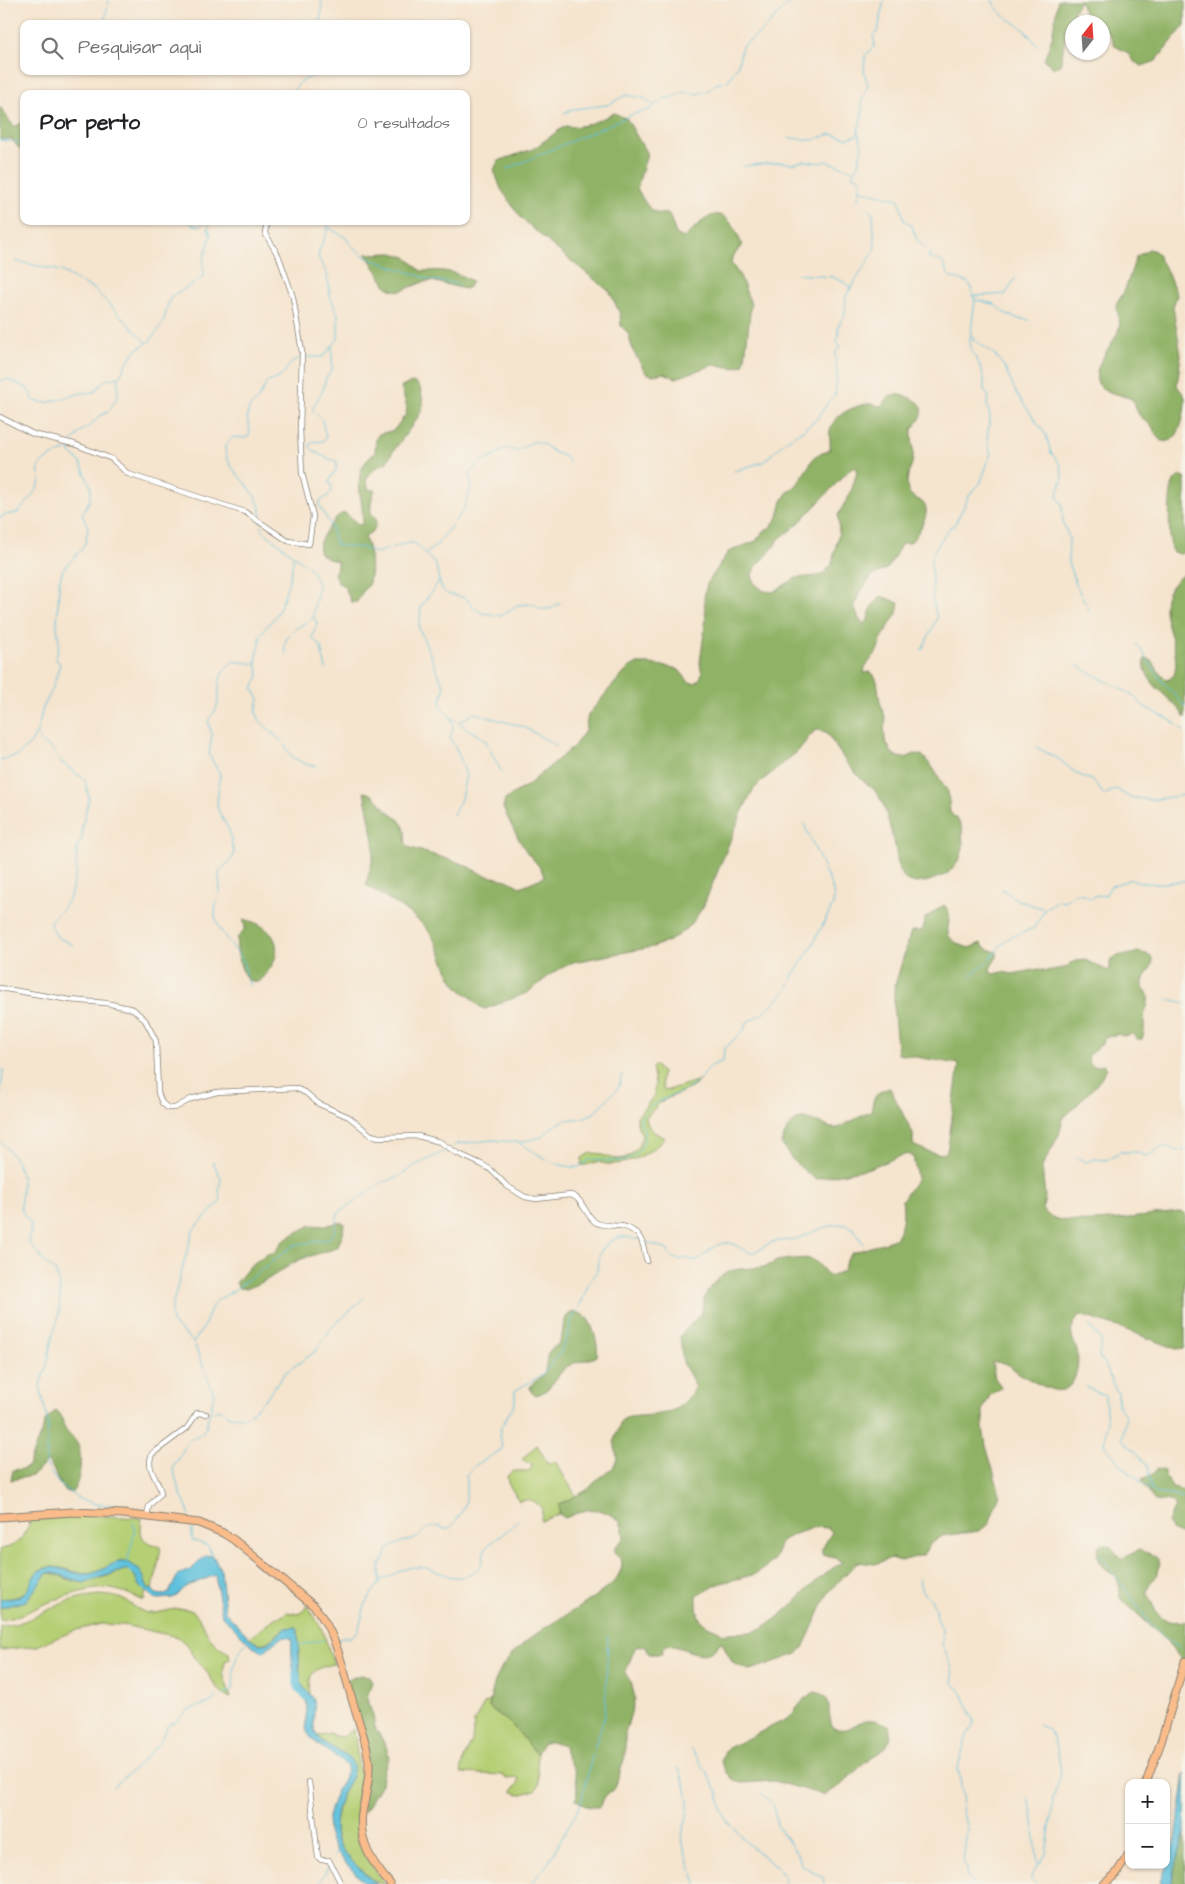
<!DOCTYPE html>
<html lang="pt">
<head>
<meta charset="utf-8">
<style>
	:root { --surface:#fff; --page:#f2f2f2; --text:#202124; --muted:#757577; --line:#e0e0e0 }
	body { margin:0; font-family:"Architects Daughter",sans-serif; background:var(--page); color:var(--text) }
	.controls { position:absolute; right:15px; bottom:15px; display:grid; overflow:hidden; border-radius:10px; box-shadow:0 1px 4px #0004 }
	.controls button { width:45px; height:45px; display:grid; place-items:center; padding:0; border:0; border-bottom:1px solid var(--line); background:var(--surface); color:var(--text); font:25px sans-serif }
	.compass { position:absolute; left:1065px; top:15px; width:45px; height:45px; border-radius:50%; background:var(--surface); box-shadow:0 1px 4px #0004; rotate:17deg }
	.list { margin:0; padding:0; list-style:none }
	h2 { display:flex; justify-content:space-between; align-items:center; height:65px; margin:0; padding:0 20px; font-size:21px }
	h2 small { font-size:16px; font-weight:400; color:var(--muted) }
	.icon { flex:none; width:28px; height:28px; fill:none; stroke:currentColor; stroke-width:2; stroke-linecap:round; stroke-linejoin:round }
	.map { position:relative; flex:none; width:1185px; height:1884px; overflow:hidden }
	.search { position:absolute; background:var(--surface); box-shadow:0 1px 4px #0004; left:20px; top:20px; width:450px; height:55px; display:flex; align-items:center; gap:12px; box-sizing:border-box; padding:0 18px; border-radius:10px; color:var(--muted); font-size:19px }
	.panel { position:absolute; background:var(--surface); box-shadow:0 1px 4px #0004; left:20px; top:90px; width:450px; height:135px; border-radius:10px }
	.map>svg:first-child { display:block }
</style>
</head>
<body>
<div class="map">
<svg width="1185" height="1884" viewBox="0 0 1185 1884">
	<rect width="100%" height="100%" fill="#f7f3e8"/>
	<filter id="ink" filterUnits="userSpaceOnUse"><feTurbulence type="fractalNoise" baseFrequency=".02" numOctaves="2"/><feDisplacementMap in="SourceGraphic" scale="10" xChannelSelector="R" yChannelSelector="G"/><feConvolveMatrix kernelMatrix="1 2 1 2 8 2 1 2 1" color-interpolation-filters="sRGB"/></filter>
	<filter id="wash" filterUnits="userSpaceOnUse"><feTurbulence type="fractalNoise" baseFrequency=".0096" numOctaves="4" result="noise"/><feDisplacementMap in="SourceGraphic" scale="20" xChannelSelector="R" yChannelSelector="G"/><feGaussianBlur stdDeviation="1.12" result="paint"/><feColorMatrix in="noise" values="0 0 0 0 0 0 0 0 0 0 0 0 0 0 0 0 0 1.4 0 .05"/><feComposite in="paint" operator="in"/></filter>
	<g filter="url(#wash)">
		<rect width="100%" height="100%" fill="#f5e4ce"/>
		<!-- green -->
		<g fill="#b5cf74" stroke="#687648">
			<path d="M655 1065 662 1073 661 1082 664 1091 700 1080 693 1087 662 1101 646 1117C646 1128 656 1134 665 1138 651 1153 630 1165 608 1164 604 1164 601 1162 596 1162 591 1163 586 1166 581 1165L582 1158C585 1156 589 1153 593 1153 600 1153 608 1158 616 1159 631 1160 640 1147 642 1135L637 1124V1117L654 1096 655 1083 652 1068Z"/>
			<path d="M537 1445 548 1464 555 1461 576 1496 560 1505 559 1514 541 1521 542 1509C535 1500 530 1498 519 1501L508 1483 507 1476 514 1471H529L533 1465 523 1461V1458Z"/>
			<path d="M87 1515 142 1518C139 1539 142 1541 161 1547L156 1576 152 1589 147 1588 122 1561H119C109 1566 97 1574 86 1574 72 1573 55 1562 40 1570 34 1573 34 1577 32 1582 25 1597 15 1598 0 1599V1549C16 1548 27 1535 30 1520Z"/>
			<path d="M126 1568 130 1570 146 1590 144 1601C134 1596 123 1591 111 1589 91 1586 59 1598 40 1606 27 1612 14 1619 0 1620V1608L26 1601 47 1573C59 1573 69 1582 81 1582 90 1583 117 1573 126 1568Z"/>
			<path d="M100 1595C108 1596 115 1596 122 1599 131 1603 140 1613 150 1613 163 1614 179 1604 192 1611 200 1616 202 1625 207 1633 212 1642 220 1649 229 1653L230 1659 225 1661 223 1673 231 1698 225 1695 217 1688 205 1669 194 1658 188 1646 178 1637 123 1625 101 1624 76 1630 37 1646 0 1650V1626C23 1626 45 1610 66 1602 76 1598 88 1596 100 1595Z"/>
			<path d="M307 1605 321 1627 334 1664C314 1668 307 1673 310 1694L302 1687 300 1679 298 1631 282 1630C272 1640 262 1650 249 1638L275 1618 284 1615 287 1612 299 1614 305 1609Z"/>
			<polygon points="490,1701 489,1707 510,1723 537,1754 539,1786 535,1790 519,1795 512,1791 518,1784 519,1778 506,1779 503,1775 461,1773 464,1758 472,1741 474,1722 484,1704"/>
			<path d="M354 1729 360 1777 356 1808 357 1838 364 1856 386 1884C374 1884 365 1876 357 1867 351 1859 341 1851 338 1842 329 1823 342 1792 352 1776L347 1757 325 1744 317 1736 330 1733 334 1736 343 1737Z"/>
		</g>
		<!-- forest -->
		<g fill="#90b266" stroke="#566741" fill-rule="evenodd">
			<path d="M1058 0H1185V25L1156 61 1142 66 1133 61 1128 53 1115 46 1109 33 1103 27 1102 22C1085 22 1084 14 1080 0 1073 12 1068 24 1065 38 1063 47 1063 56 1060 65L1054 68 1044 60 1052 38Z"/>
			<polygon points="0,107 14,127 24,122 24,151 17,146 12,139 0,139"/>
			<path d="M614 113 627 119 647 154 637 188C642 197 647 209 657 213 661 215 665 213 669 214L676 234 684 238C711 211 725 201 742 245L732 258 731 263 740 276 751 304 745 358 743 365 733 368 719 365H713L676 378 664 373 653 375 646 373 633 351 628 333 621 326 620 314 610 292 554 247 521 218 501 189 494 170 498 161 533 149 565 126C583 129 597 121 614 113Z"/>
			<path d="M1149 249 1155 251 1159 256 1160 261 1164 265 1177 295 1173 307 1181 355 1177 385C1179 390 1184 393 1185 398 1185 411 1181 446 1162 441 1157 439 1156 432 1153 428 1150 423 1143 420 1139 415 1136 410 1136 405 1133 400 1123 394 1110 395 1101 387 1085 372 1116 343 1119 328 1121 320 1117 313 1116 305L1125 290 1136 257Z"/>
			<path d="M392 253 406 257 421 271C442 270 453 270 472 281L469 287 465 289 432 281 423 282 401 291 393 290 387 287 366 254Z"/>
			<path d="M413 382C422 387 420 388 422 397 423 402 424 400 423 405 422 417 393 448 387 462 377 466 371 471 366 480L369 490H375C371 497 370 508 371 515L376 519C376 527 374 532 366 535L365 539C372 553 372 572 368 586L364 589 357 602H351L345 587 338 582 334 574 337 567V561C310 556 317 543 330 526 334 520 337 515 345 513L359 525 362 524 363 519C362 494 350 471 375 453L376 438 379 434 394 430 406 414 407 407 401 387Z"/>
			<path d="M896 394C920 399 933 407 912 429 911 438 914 447 913 456 913 467 904 477 908 490 910 497 917 498 922 502 934 511 917 535 910 543H902L888 568 872 576 861 591 854 606 859 619 864 624 867 622 872 606 881 596 899 603 897 613 882 637 877 652 865 667 864 673 870 672 874 675 877 681 880 702 886 720 884 727 885 740 892 753 898 757 905 758 915 754 923 756 933 768 948 792 950 812 959 822 962 829 963 848 959 861 947 874 929 881 916 883 906 880 899 871 895 845 883 803 873 788 864 782 846 762 826 732 818 730 814 731 798 751 763 780 753 790 742 812 703 907 690 926 671 940 653 947 573 962 554 972 527 993 485 1009C476 1006 476 1002 471 997 468 994 464 993 461 990 446 976 443 953 432 936 421 917 386 898 366 885L373 857 374 841 364 792C375 794 380 802 386 810 393 813 404 823 405 831 406 838 404 842 408 847L463 864 484 875 507 880 520 887 544 877C542 867 532 859 526 851 517 837 510 823 503 808L505 800 514 793 527 786 574 746 585 731 588 715 611 687 630 667 636 664H651L674 668 679 670 689 682 695 683 699 680 702 674 700 663 706 618 704 598 707 584 728 552 756 541 763 532 771 527 778 517 782 501 787 493 797 485 815 456 830 450C831 443 829 437 830 430 834 415 854 405 869 404 873 404 877 406 881 406L890 396ZM852 467 855 468 857 472 851 492 838 515 839 532 832 564 823 574 818 576 796 578 773 592 764 591 754 583 752 574 755 568 769 553 779 539 798 524Z"/>
			<path d="M1182 476 1185 478V552L1180 554 1173 552 1171 549C1169 535 1168 496 1173 484 1175 479 1177 477 1182 476Z"/>
			<path d="M1185 573V718C1173 697 1144 686 1144 660L1147 658C1157 662 1157 676 1168 680L1174 675C1185 639 1141 605 1185 573Z"/>
			<path d="M944 905C961 922 929 935 969 948L981 943 985 948 997 952V957L990 968 991 973 994 974 1003 972 1012 974 1039 969 1046 971 1068 967 1070 963 1083 959 1108 971 1110 968V961C1118 952 1127 957 1137 952L1147 954 1153 959C1153 972 1139 975 1144 990L1147 992C1151 1001 1145 1009 1144 1018 1144 1027 1145 1031 1142 1039H1137L1132 1034 1123 1036 1118 1034 1105 1038 1101 1045 1088 1056C1089 1068 1095 1067 1104 1065L1107 1068 1097 1084 1063 1119 1059 1135 1042 1167 1045 1196 1043 1209C1044 1210 1047 1215 1048 1215 1066 1230 1154 1214 1179 1212L1185 1213V1348L1177 1349 1121 1328 1080 1315C1077 1319 1073 1324 1072 1328 1070 1336 1075 1343 1077 1351 1080 1366 1075 1395 1054 1390 1043 1387 1032 1381 1022 1375 1008 1367 1013 1362 992 1362 994 1368 993 1372 995 1378 997 1382 1000 1383 1001 1388L990 1395 983 1409V1428L986 1446 1000 1494 989 1524 979 1531 942 1536 931 1542 923 1555 901 1561 891 1558 875 1564 857 1562 828 1593 803 1648 797 1654 754 1669 749 1670 733 1663 721 1641C706 1666 689 1647 667 1645L663 1649 662 1654H649L646 1647C642 1645 639 1645 635 1648L625 1673 631 1682 635 1698 625 1734V1756L615 1788 606 1795 599 1807C589 1807 583 1807 576 1799 578 1789 577 1777 573 1767 569 1759 564 1755 564 1745 551 1741 542 1739 537 1754L510 1723 489 1707C492 1689 497 1671 509 1658 535 1627 577 1613 608 1587 615 1582 621 1573 622 1565 622 1558 618 1557 614 1553L615 1547 624 1538C623 1532 623 1527 620 1522 614 1514 598 1508 588 1510 580 1511 573 1515 565 1518L559 1514V1505L587 1490 597 1480 613 1468 617 1458 614 1440 622 1420 628 1417C657 1414 681 1418 695 1386 692 1378 688 1372 684 1365 682 1361 681 1342 680 1337 686 1328 694 1322 700 1314 704 1308 703 1302 705 1296 709 1288 716 1281 723 1275 732 1267 751 1269 763 1267 768 1266 773 1263 777 1261 782 1260 807 1257 811 1259 820 1263 823 1271 830 1277L844 1270 846 1260 852 1253 895 1239C903 1224 904 1216 902 1200L917 1179 913 1156 906 1154 866 1169 815 1179 793 1161 781 1143C792 1118 796 1114 823 1124 828 1127 832 1129 838 1128L871 1111C872 1108 872 1105 873 1102 875 1093 883 1090 890 1088L913 1134V1145C922 1149 936 1156 946 1153L948 1147 959 1064 898 1054 894 1015V989L911 931H922L925 923V918ZM815 1527 828 1528 832 1532 822 1549V1555L835 1558 842 1562C834 1568 826 1572 820 1578 803 1593 778 1622 757 1630 746 1635 734 1630 724 1635 718 1629 713 1629 706 1625 696 1619 697 1606 697 1595L721 1583 756 1574 774 1561 781 1542 792 1535Z"/>
			<path d="M243 919C282 928 287 956 258 982L247 980C241 970 235 950 237 938 244 931 247 928 243 919Z"/>
			<path d="M340 1222 344 1223 343 1234 337 1248C325 1252 311 1255 299 1260 284 1267 255 1292 239 1288L236 1283 250 1266 265 1255 275 1252 282 1242 294 1234 311 1225 325 1226Z"/>
			<path d="M574 1312C578 1313 583 1314 586 1317 593 1323 599 1347 597 1356 588 1362 573 1360 564 1369 555 1378 550 1392 536 1395L532 1393 530 1387C533 1382 538 1380 542 1376 548 1369 545 1361 548 1353 550 1349 554 1348 557 1345 567 1335 558 1316 574 1312Z"/>
			<path d="M55 1411C63 1413 61 1419 64 1426 67 1433 75 1438 78 1445 83 1455 80 1487 71 1493 56 1489 57 1470 48 1461L32 1476 11 1480 13 1470 23 1469 28 1466 46 1420Z"/>
			<path d="M1157 1469 1164 1471V1476L1168 1479 1172 1488 1185 1491V1536L1171 1530 1168 1522 1175 1506C1169 1495 1161 1505 1154 1500 1151 1497 1149 1492 1147 1489 1144 1485 1143 1484 1142 1479L1153 1474Z"/>
			<path d="M1102 1544 1110 1546 1121 1559 1139 1550C1146 1553 1156 1554 1159 1561 1163 1572 1150 1579 1148 1589 1146 1595 1149 1598 1152 1603 1159 1621 1167 1623 1185 1621L1184 1663 1164 1638 1120 1598V1588L1116 1576C1103 1569 1093 1561 1099 1546Z"/>
			<polygon points="362,1675 369,1676 372,1682 367,1697 368,1703 373,1715 375,1727 386,1746 389,1758 383,1770 381,1784 366,1809 363,1812 365,1771 360,1730 345,1680"/>
			<path d="M815 1692C836 1697 825 1712 833 1728 853 1734 856 1718 873 1720 878 1720 884 1724 889 1725L891 1737 886 1747 860 1767 840 1786 824 1795 774 1781 741 1783 735 1781 727 1773 721 1762 726 1749 789 1718 805 1698Z"/>
			<polygon points="1185,1832 1185,1884 1171,1884"/>
		</g>
		<!-- water -->
		<g fill="#5fc1dd" stroke="#3e6e7c">
			<path d="M206 1555 214 1557 221 1571 225 1612 253 1641 259 1644H266L286 1628 296 1627 298 1631 300 1679C303 1692 311 1691 314 1701 315 1710 312 1723 315 1731 320 1748 345 1748 352 1762 356 1772 350 1780 346 1787 338 1800 331 1829 338 1843 344 1855 366 1875 377 1884L365 1883C321 1839 317 1828 346 1773L347 1767C337 1753 319 1750 309 1735 303 1727 307 1716 307 1705 306 1697 298 1686 295 1677 292 1666 291 1650 292 1639 281 1632 271 1647 263 1652L253 1647 222 1616 215 1575 185 1587 178 1595 172 1598 159 1599 154 1598 139 1586 135 1576 128 1569 83 1583 54 1573H47L26 1601 0 1608V1599C6 1598 14 1599 19 1597 32 1591 30 1573 43 1569 58 1563 72 1575 88 1574 104 1573 114 1556 131 1564 141 1569 144 1577 148 1588L152 1589 156 1594 165 1595 169 1593 178 1575 192 1569Z"/>
			<polygon points="1185,1773 1185,1832 1171,1884 1160,1884 1176,1840"/>
		</g>
		<g fill="none" stroke-linecap="round" stroke-linejoin="round">
			<!-- stream -->
			<g stroke="#5fc1dd" stroke-width="1">
				<path d="M992 0C997 14 1010 19 1021 27 1027 32 1032 39 1037 45"/>
				<polyline points="104,24 109,0"/>
				<polyline points="320,24 322,0"/>
				<polyline points="291,94 300,82 313,76 315,71"/>
				<polyline points="564,113 574,109 607,105 626,95 644,98 652,104"/>
				<polyline points="789,138 813,140 831,134 847,138 858,135"/>
				<polyline points="0,140 24,143"/>
				<polyline points="744,166 783,162 791,164 804,161 821,163 825,161 853,170"/>
				<polyline points="507,169 636,113 650,110 654,104 660,103 665,98 671,98 684,92 697,94 709,90 715,84 728,81 738,65 742,46 760,33 792,0"/>
				<path d="M860 190 898 199 900 202 904 220 912 226 917 240 930 253 928 258C951 263 939 262 951 278L959 279 969 283 975 300 970 339 971 350 979 364 984 379V390L989 397 987 405 990 416 987 440 991 454 980 484 970 494 954 526H951L935 549 931 561 933 601 937 618 922 650"/>
				<polyline points="191,221 192,225 200,226 204,222 211,221"/>
				<polyline points="329,228 345,237 351,245 367,258 432,280 459,284"/>
				<polyline points="15,261 61,271 95,290 146,342"/>
				<polyline points="796,274 833,277 842,281 851,288"/>
				<polyline points="974,296 1006,294 1015,278"/>
				<polyline points="976,300 994,304 1003,312 1015,318 1029,320"/>
				<polyline points="972,336 974,340 993,353 1004,366 1016,393 1046,435 1051,453 1060,464 1063,478 1057,496 1062,504 1063,522 1069,538 1068,563 1078,589 1090,611"/>
				<path d="M332 347V370L326 378 323 390 313 407 314 412 322 420 326 437 323 441 312 442 309 446C316 454 328 459 337 461L336 470 329 482C336 491 328 497 320 501L319 505 330 524 336 545 363 548 376 553 407 543H415L436 565 439 581 443 590 447 594 466 598 473 607 482 613 501 616 517 605 534 604 541 609H550L560 603"/>
				<polyline points="305,357 323,357 338,339 338,315 330,296 327,274 318,257 319,251 327,232 329,221"/>
				<polyline points="0,381 7,379 27,388 34,401 46,403 82,393 94,392 105,380 119,377"/>
				<polyline points="72,442 81,431 90,426 99,416 108,412 118,396 118,380 127,362 136,350 150,341 159,329 164,320 168,303 172,296 198,281 204,276 203,262 211,235 208,229 210,222"/>
				<polyline points="734,471 763,462 787,440 803,430 818,418 828,402 835,395 837,376 835,353 840,347 837,341 839,335 838,327 845,314 846,296 875,250 873,214 858,199 861,179 859,177 852,176 858,164 861,152 862,145 858,132 862,114 862,101 868,85 864,72 865,56 875,45 873,36 878,31 884,0"/>
				<path d="M0 518 4 515 17 513C23 508 39 489 40 481 40 475 37 470 40 465 46 457 60 453 68 450"/>
				<path d="M261 522C265 487 223 475 225 445L233 437 245 438 249 436 250 429 247 418 249 408 259 398 267 382C291 377 281 365 300 358"/>
				<path d="M261 526 264 532 310 568C325 588 314 596 313 615L317 624 312 637 321 647 326 669"/>
				<polyline points="425,554 436,546 464,509 471,487 470,473 480,462 491,458 506,448 517,451 535,441 545,445 555,453 564,456 569,462"/>
				<path d="M293 556C295 564 283 601 279 610 274 620 265 627 260 636 261 653 252 655 259 675L253 689 259 699 256 712 260 721 284 744 292 757 305 764 316 766"/>
				<polyline points="439,581 421,607 419,628 444,687 440,705 451,718 485,740 502,773"/>
				<polyline points="1137,644 1161,680 1185,706"/>
				<path d="M286 654C279 635 300 626 313 618"/>
				<polyline points="1077,666 1133,695 1143,706 1172,721 1185,732"/>
				<path d="M451 718 453 726 450 739C458 749 461 762 466 774L461 799 453 815"/>
				<polyline points="460,722 474,713 524,727 557,746"/>
				<polyline points="38,733 40,742 51,748 61,762 85,780 89,798 82,827 82,838 77,848 76,872 70,897 62,909 49,922 57,937 73,945"/>
				<polyline points="1036,747 1060,760 1077,774 1094,781 1104,795 1116,789 1129,797 1149,800 1185,795"/>
				<polyline points="0,760 18,755 31,743 37,732 43,708 52,690 60,664 56,659 59,643 57,626 59,583 63,569 82,549 86,541 88,527 82,514 90,500 91,487 80,462 70,453 70,444"/>
				<polyline points="1002,889 1017,900 1044,909"/>
				<path d="M971 975 990 960 999 947 1009 938 1034 928 1045 909 1057 900 1064 901C1073 894 1081 890 1090 898L1098 895 1105 896 1111 886 1132 879C1148 887 1168 882 1185 881"/>
				<path d="M250 986 242 959 220 930 215 916 216 903 220 892 219 872 233 857 234 853 229 830 219 812 217 805 220 774 209 755 212 734 208 722C209 717 214 714 216 709 223 690 212 676 234 661L255 664"/>
				<polyline points="1167,999 1185,1003"/>
				<polyline points="0,1100 3,1070"/>
				<path d="M0 1141C14 1155 23 1168 22 1189 22 1195 20 1202 21 1208 23 1217 31 1219 31 1228 31 1234 28 1237 29 1243L47 1265 56 1272 60 1290 59 1315 51 1342 47 1366 40 1385 48 1423 46 1463 49 1470 59 1484 79 1499 96 1504 129 1506"/>
				<polyline points="521,1142 542,1137 549,1129 565,1120 583,1118 594,1113 619,1087 622,1075"/>
				<path d="M453 1147 456 1144 493 1140 518 1142 544 1158 557 1164 571 1167H579L590 1159C598 1159 606 1161 614 1161 631 1161 646 1151 644 1132 644 1128 641 1124 640 1121 646 1100 678 1096 694 1085 701 1080 703 1073 709 1068 713 1064 718 1063 723 1061L724 1049 744 1030 747 1022 762 1014 787 990 793 975 811 948 833 905 834 897 832 887 804 824"/>
				<path d="M1076 1157 1086 1162 1095 1159 1106 1160 1120 1152H1136L1146 1156C1153 1155 1155 1150 1161 1148 1170 1144 1176 1154 1185 1150"/>
				<path d="M645 1242 666 1249 673 1258 679 1260 686 1258 696 1261C707 1254 720 1237 735 1245 742 1248 744 1252 753 1253L772 1242 796 1239 820 1229 838 1224 846 1225 854 1229 863 1244"/>
				<polyline points="1183,1242 1185,1244"/>
				<polyline points="1089,1325 1101,1340 1099,1357 1106,1366 1111,1381 1118,1393 1118,1406 1126,1416 1122,1439 1137,1453 1148,1466 1151,1490"/>
				<polyline points="194,1341 204,1327 211,1308 216,1301 233,1291 294,1245 329,1239 334,1232 338,1213 383,1182 396,1178 416,1165 448,1150"/>
				<polyline points="1086,1387 1105,1396 1107,1423 1104,1444 1127,1472 1136,1476 1140,1482 1155,1493 1185,1497"/>
				<polyline points="211,1412 219,1409 230,1416 238,1417 244,1417 251,1413 266,1398 286,1372 316,1351 331,1328 364,1298"/>
				<polyline points="190,1515 179,1490 173,1468 188,1441 202,1433 206,1427 214,1394 194,1343 172,1323 171,1310 193,1230 221,1201 219,1191 221,1178 213,1162"/>
				<polyline points="192,1529 192,1540 208,1546 212,1556"/>
				<polyline points="1100,1554 1148,1621 1164,1638 1181,1649"/>
				<polyline points="127,1563 135,1530 133,1522"/>
				<polyline points="919,1578 921,1589 925,1595 931,1599 936,1609 937,1618 942,1629 942,1644 952,1668 953,1683 962,1693 974,1720 973,1726 967,1735 958,1768 963,1796 962,1809 967,1829 963,1862 967,1868 967,1877 972,1884"/>
				<path d="M381 1580C393 1576 403 1567 417 1567 439 1567 450 1585 472 1573 476 1571 479 1569 481 1565 484 1559 483 1553 486 1547L509 1529 518 1520"/>
				<path d="M338 1640 342 1637H350L358 1631 366 1602 380 1582V1565L385 1558 387 1550 401 1542 413 1540 427 1529 437 1526 446 1529C453 1527 454 1524 458 1518 470 1499 465 1495 466 1475L476 1465 501 1450 502 1446 499 1436 501 1427 515 1403V1391L543 1374 560 1353 565 1343 572 1320 582 1301 589 1283 597 1271 598 1259 602 1249 611 1241 619 1237H628L638 1240"/>
				<path d="M297 1645C307 1645 314 1641 323 1640"/>
				<path d="M224 1694 231 1691 233 1689C234 1666 232 1660 247 1642"/>
				<polyline points="690,1749 698,1758 718,1792 722,1810 726,1819 746,1842 780,1870 783,1874 784,1884"/>
				<path d="M678 1768C686 1781 690 1802 687 1817 684 1827 681 1833 683 1843 685 1857 693 1870 696 1884"/>
				<polyline points="113,1787 135,1768 159,1743 168,1725 177,1721 187,1710 209,1703 214,1700 217,1696"/>
				<polyline points="761,1793 774,1806 777,1826 797,1853 800,1864 823,1877 824,1883"/>
				<polyline points="1028,1798 1032,1815 1038,1864"/>
				<polyline points="333,1859 337,1851"/>
				<polyline points="319,1884 328,1867"/>
				<polyline points="531,1884 547,1865 580,1806 594,1749 605,1715 608,1636"/>
				<polyline points="1036,1884 1031,1879 1032,1874 1046,1854 1051,1820 1053,1798 1061,1774 1058,1753 1053,1737 1047,1729 1038,1725"/>
			</g>
			<!-- river -->
			<polyline stroke="#5fc1dd" stroke-width="8" points="296,1674 298,1688 306,1696"/>
		</g>
	</g>
	<g filter="url(#ink)">
		<g fill="none" stroke-linecap="round" stroke-linejoin="round">
			<!-- minor casing -->
			<g stroke="#888075" stroke-width="6">
				<g id="minor">
					<polyline points="0,417 33,434 74,444 112,459 128,474 245,512 288,541 309,544 313,516 302,473 300,429 302,352 293,297 279,257 265,233 267,221"/>
					<path d="M0 988 70 1000 106 1003 133 1009 145 1020 156 1041 158 1093 162 1103 168 1108H175L191 1099 217 1092 295 1088 306 1093 319 1104 349 1117 371 1135 379 1137 418 1136 440 1142 457 1153 481 1164 490 1169 507 1186 525 1197 536 1199 570 1195C581 1196 585 1214 595 1222 608 1230 622 1219 638 1235 644 1241 644 1253 647 1261"/>
					<path d="M147 1516 149 1506 161 1493C159 1479 145 1470 152 1454L187 1428 197 1413 206 1414"/>
					<polyline points="309,1782 318,1857 321,1860 329,1860 341,1884"/>
				</g>
			</g>
			<!-- trunk casing -->
			<g stroke="#888075" stroke-width="9">
				<g id="trunk">
					<path d="M0 1517 72 1512 123 1514 199 1523 223 1533 234 1540 315 1607C338 1636 344 1674 355 1709 360 1727 368 1745 369 1764 370 1781 365 1796 362 1813 358 1842 372 1863 390 1884"/>
					<polyline points="1146,1783 1161,1742 1185,1661"/>
					<polyline points="1104,1884 1116,1874 1129,1854"/>
				</g>
			</g>
			<!-- minor -->
			<use href="#minor" stroke="#fff" stroke-width="4.5"/>
			<!-- trunk -->
			<use href="#trunk" stroke="#f9bc8a" stroke-width="7"/>
		</g>
	</g>
</svg>
<div class="controls">
<button>+</button>
<button>−</button>
</div>
<svg class="compass" viewBox="-18 -18 36 36"><path d="M0-13l5 13h-10z" fill="#e53935"/><path d="M0 13l5-13h-10z" fill="#757577"/></svg>
<div class="search"><svg class="icon" aria-label="search" viewBox="0 0 24 24"><circle cx="10" cy="10" r="6"/><path d="M15 15l6 6"/></svg>Pesquisar aqui</div>
<section class="panel">
<h2>Por perto<small>0 resultados</small></h2>
<ul class="list">
</ul>
</section>
</div>
</body>
</html>
